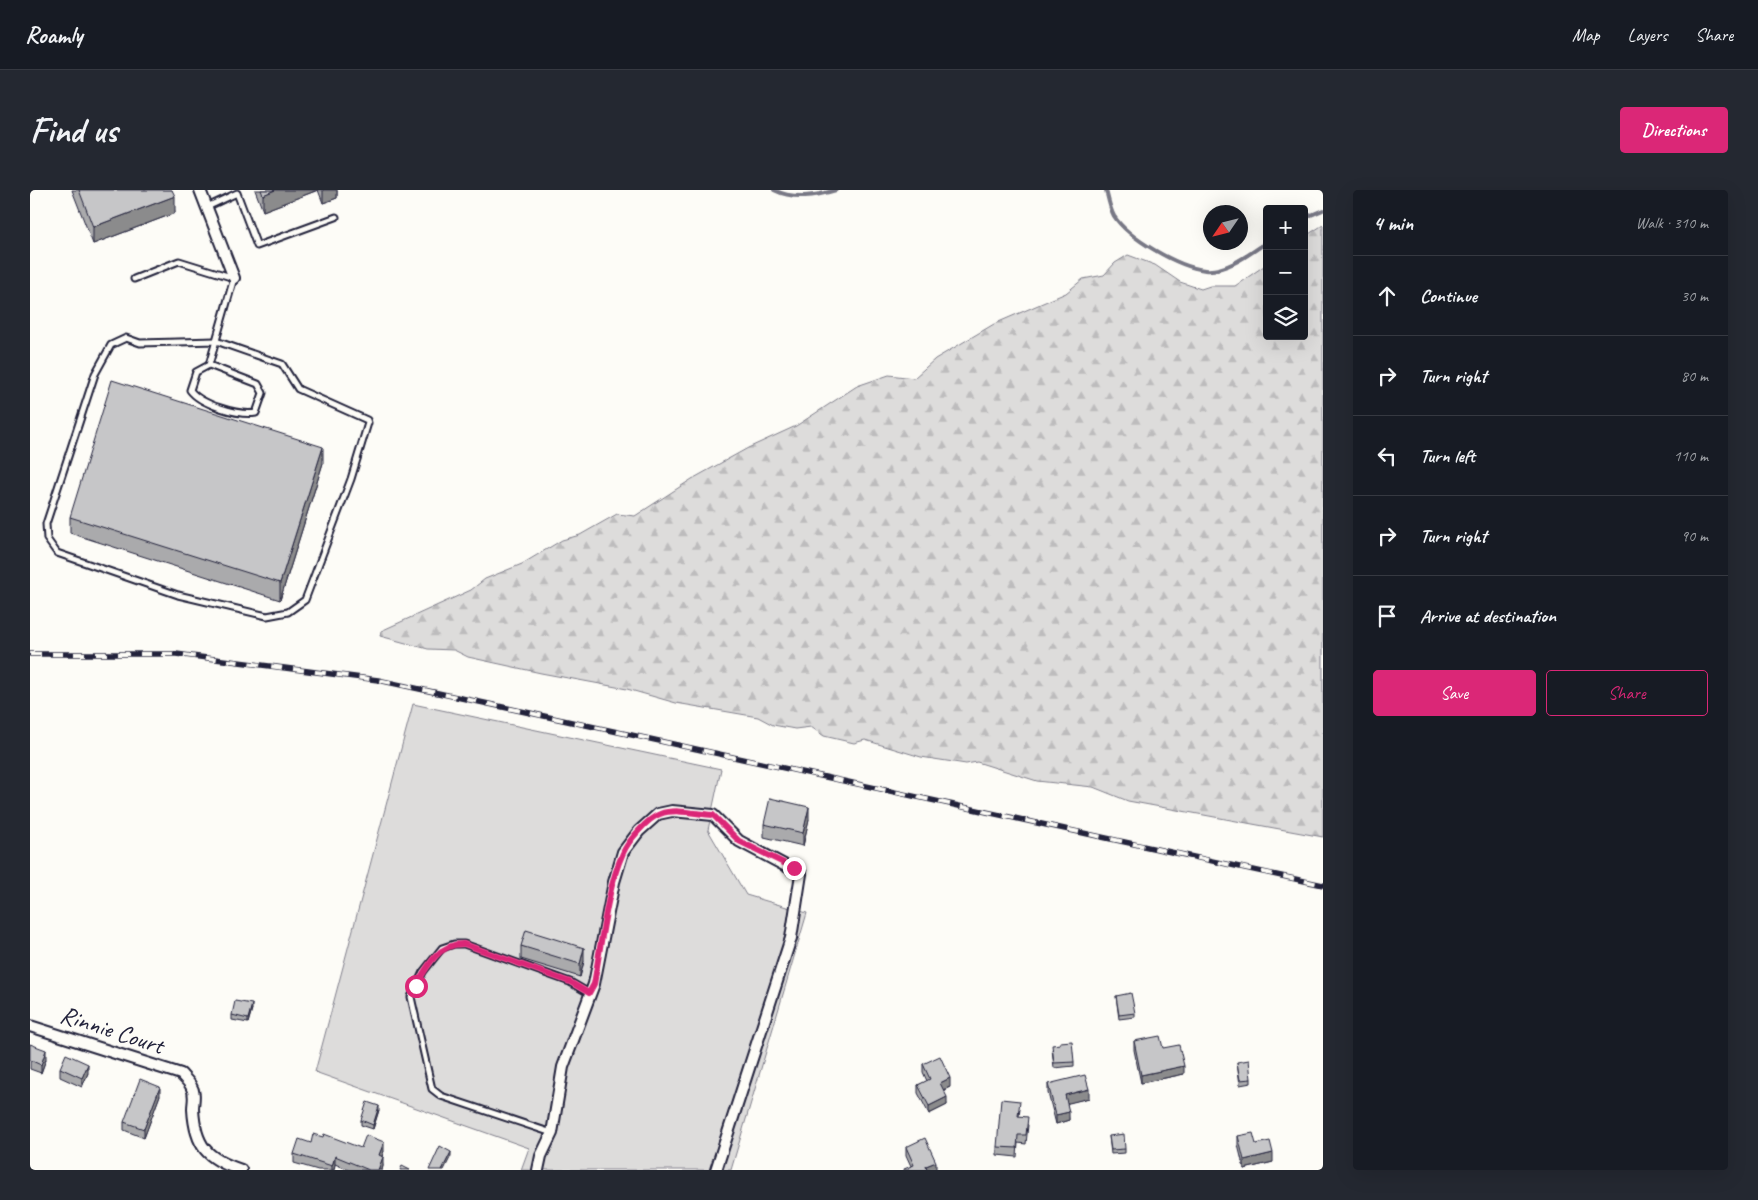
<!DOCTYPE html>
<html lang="en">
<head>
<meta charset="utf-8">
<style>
	:root { --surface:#171b24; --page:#242831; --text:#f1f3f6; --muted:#9ea1a6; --line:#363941; --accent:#db2777 }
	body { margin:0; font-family:Caveat,sans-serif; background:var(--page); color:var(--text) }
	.controls { position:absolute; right:15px; top:15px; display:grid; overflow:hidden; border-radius:5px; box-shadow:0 5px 20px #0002 }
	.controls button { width:45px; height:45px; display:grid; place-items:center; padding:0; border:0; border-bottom:1px solid var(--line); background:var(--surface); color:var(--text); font:25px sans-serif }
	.compass { position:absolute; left:1173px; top:15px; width:45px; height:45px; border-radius:50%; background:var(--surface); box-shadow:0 5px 20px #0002; rotate:235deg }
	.stop { position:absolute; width:15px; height:15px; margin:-11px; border:4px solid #db2777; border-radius:50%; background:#fff }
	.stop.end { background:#db2777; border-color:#fff; box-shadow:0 1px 5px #0008 }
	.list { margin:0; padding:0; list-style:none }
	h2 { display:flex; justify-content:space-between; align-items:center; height:65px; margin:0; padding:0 20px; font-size:21px }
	h2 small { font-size:16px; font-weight:400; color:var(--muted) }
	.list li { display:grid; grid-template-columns:32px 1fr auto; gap:15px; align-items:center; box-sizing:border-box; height:80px; padding:0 20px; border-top:1px solid var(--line) }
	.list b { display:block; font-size:19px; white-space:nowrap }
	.list em { font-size:16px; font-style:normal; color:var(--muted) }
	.actions { display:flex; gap:10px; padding:15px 20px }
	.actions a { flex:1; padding:11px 0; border:1px solid var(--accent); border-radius:5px; text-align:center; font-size:18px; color:var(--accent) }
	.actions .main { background:var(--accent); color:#fff }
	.icon { flex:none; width:28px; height:28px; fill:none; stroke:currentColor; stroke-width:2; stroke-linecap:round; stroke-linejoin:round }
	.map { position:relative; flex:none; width:1293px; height:980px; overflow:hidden; border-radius:5px }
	header { display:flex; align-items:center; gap:30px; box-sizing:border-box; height:70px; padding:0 25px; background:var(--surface); border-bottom:1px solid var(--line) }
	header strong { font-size:24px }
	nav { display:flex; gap:28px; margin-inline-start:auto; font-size:18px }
	.intro { display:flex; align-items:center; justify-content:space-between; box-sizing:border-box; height:120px; padding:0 30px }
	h1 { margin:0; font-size:35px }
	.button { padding:12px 22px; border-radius:5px; background:var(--accent); color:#fff; font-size:18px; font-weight:700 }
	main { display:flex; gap:30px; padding:0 30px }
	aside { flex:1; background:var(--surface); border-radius:5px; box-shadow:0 5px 20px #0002 }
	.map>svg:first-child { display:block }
</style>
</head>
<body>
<header>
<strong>Roamly</strong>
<nav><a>Map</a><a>Layers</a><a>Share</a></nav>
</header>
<div class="intro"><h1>Find us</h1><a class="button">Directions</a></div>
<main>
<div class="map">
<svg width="1293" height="980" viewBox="0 0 1293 980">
	<defs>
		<pattern id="forest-firs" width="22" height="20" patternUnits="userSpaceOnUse" patternTransform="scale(1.25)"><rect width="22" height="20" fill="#dddcdb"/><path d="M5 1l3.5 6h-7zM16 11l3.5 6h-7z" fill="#bdbcbd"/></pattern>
	</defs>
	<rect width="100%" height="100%" fill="#fdfcf7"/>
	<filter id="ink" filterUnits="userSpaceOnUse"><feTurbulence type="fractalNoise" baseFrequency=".02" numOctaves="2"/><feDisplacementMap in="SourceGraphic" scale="10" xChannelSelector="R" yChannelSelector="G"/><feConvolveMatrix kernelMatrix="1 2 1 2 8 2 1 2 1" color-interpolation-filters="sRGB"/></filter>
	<g filter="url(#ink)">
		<!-- forest -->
		<polygon fill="url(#forest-firs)" stroke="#807f8b" points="1293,35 1293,647 1098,611 1063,597 1007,591 947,572 936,574 891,567 835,550 824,553 794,546 781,537 765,539 743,535 728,527 646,513 597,499 511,483 438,467 424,460 398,459 350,446 351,441 441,400 455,389 492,374 532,350 550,345 587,324 605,326 662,289 718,258 766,236 827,196 859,185 884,188 905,169 964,134 1036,103 1053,89 1074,85 1085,73 1098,65 1125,75 1150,92 1171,99 1180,96 1205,96 1237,74 1237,146 1274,146 1274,47"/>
		<!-- pitch -->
		<polygon fill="#dddcdb" stroke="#807f8b" points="383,514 691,579 678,640 716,705 777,723 701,980 491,980 499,958 285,882"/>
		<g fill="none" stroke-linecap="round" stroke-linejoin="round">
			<!-- stream -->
			<g stroke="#787885" stroke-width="4">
				<path d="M744 0C764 10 786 6 806 0"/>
				<path d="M1076 0C1078 8 1080 19 1084 26 1098 48 1148 77 1175 80 1197 82 1219 64 1237 52"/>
				<polyline points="1274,28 1293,20"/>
			</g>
			<!-- service casing -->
			<g stroke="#22223b" stroke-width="9">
				<g id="service">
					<polyline points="177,17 207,3 227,56 306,27"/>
					<path d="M104 89 149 71 204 88 179 175 166 182 160 200C170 214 208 226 226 223L233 203 228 194 179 175"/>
					<polygon points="96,148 110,153 186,151 252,174 268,199 337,230 338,233 321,289 275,410 258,422 237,426 148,405 27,363 17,349 16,334 65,184 81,155"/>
					<polyline points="522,943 411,906 402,899 381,807 393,782 412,758 424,754 434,754 540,792 559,803"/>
				</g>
			</g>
			<!-- minor casing -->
			<g stroke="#22223b" stroke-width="14">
				<g id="minor">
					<polyline points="170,0 204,88"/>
					<path d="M0 836 151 884C154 888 159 892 161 896 166 904 163 911 163 919 165 956 177 969 211 980"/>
					<polyline points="508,980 511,966 522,943 533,877 564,794 584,692 593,662 609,641 628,624 642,621 683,625 709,651 771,684 761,748 686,980"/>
				</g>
			</g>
			<!-- service -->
			<use href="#service" stroke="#fdfcf7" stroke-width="5"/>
			<!-- minor -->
			<use href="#minor" stroke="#fdfcf7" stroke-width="10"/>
			<!-- rail casing -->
			<g stroke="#22223b" stroke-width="5.5">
				<polyline id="rail" points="0,464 146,464 348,490 1293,695"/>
			</g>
			<!-- rail -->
			<use href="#rail" stroke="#fdfcf7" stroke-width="4" stroke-dasharray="11" stroke-linecap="butt"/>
		</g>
		<!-- wall -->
		<g fill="#aaaaac" stroke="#22223b">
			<polygon points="42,0 142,0 145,23 63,54"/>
			<polygon points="225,0 288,0 233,21"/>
			<polygon points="288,0 307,0 307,8 293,13"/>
			<polygon points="293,273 250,410 40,343 40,327"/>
			<polygon points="779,629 773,656 734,647 734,634"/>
			<polygon points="491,756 554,771 550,787 491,769"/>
			<polygon points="1086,806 1105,823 1105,827 1089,829"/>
			<polygon points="222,819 218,833 202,830 202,825"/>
			<polygon points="1104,851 1133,858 1154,884 1111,893 1104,860"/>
			<polygon points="0,854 16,869 11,883 0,879"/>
			<polygon points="1030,854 1044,872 1044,876 1024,878 1022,859"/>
			<polygon points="1207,872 1221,889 1221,893 1210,895"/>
			<polygon points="893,874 920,897 914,900 917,915 899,924 888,903 888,895 897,891 893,882"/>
			<polygon points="30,878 58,883 52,897 30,887"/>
			<polygon points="1018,894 1059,908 1037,913 1039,930 1026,934 1018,903"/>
			<polygon points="130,905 114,948 94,940 94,932"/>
			<polygon points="990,919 989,926 998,935 996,954 988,953 987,967 967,965 967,957"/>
			<polygon points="349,920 343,939 331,935 331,930"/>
			<polygon points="1079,946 1095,959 1095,963 1081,964"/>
			<polygon points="1208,946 1226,954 1243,972 1214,979 1208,955"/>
			<polygon points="281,953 354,961 352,967 353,976 352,980 319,980 305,974 304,980 288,980 264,973 264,964"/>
			<polygon points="876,957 906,980 881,976 876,965"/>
		</g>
		<!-- shaded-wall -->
		<g fill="#8b8b8c" stroke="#22223b">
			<polygon points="245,0 288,0 233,21 233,5"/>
			<polygon points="293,0 307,0 307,8 293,13"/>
			<polygon points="145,6 145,23 63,54 63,37"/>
			<polygon points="293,257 293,273 250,410 250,393"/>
			<polygon points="779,617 779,629 773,656 773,643"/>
			<polygon points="554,758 554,771 550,787 550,774"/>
			<polygon points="222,814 222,819 218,833 218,829"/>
			<polygon points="16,860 16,869 11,883 11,875"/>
			<polygon points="58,874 58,883 52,897 52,888"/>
			<polygon points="1154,876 1154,884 1111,893 1111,885"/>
			<polygon points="920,888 920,897 910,901 910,893"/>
			<polygon points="130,897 130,905 114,948 114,939"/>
			<polygon points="1059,899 1059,908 1035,914 1035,905"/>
			<polygon points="917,907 917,915 899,924 899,916"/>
			<polygon points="349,916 349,920 343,939 343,935"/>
			<polygon points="1039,922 1039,930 1026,934 1026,925"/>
			<polygon points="354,952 354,961 349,974 349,965"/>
			<polygon points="421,962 421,966 414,980 412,980"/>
			<polygon points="1243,963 1243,972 1214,979 1214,970"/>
			<polygon points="305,966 305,974 304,980 302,980 302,976"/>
			<polygon points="353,967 353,976 352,980 348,980"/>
			<polygon points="906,972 906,980 896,980 896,976"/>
		</g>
		<!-- building -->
		<g fill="#c6c6c8" stroke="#22223b">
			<polygon points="49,0 142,0 145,6 63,37"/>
			<polygon points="231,0 245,0 233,5"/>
			<polygon points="82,190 293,257 250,393 40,327"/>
			<polygon points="740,608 779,617 773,643 734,634"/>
			<polygon points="496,740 554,758 550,774 491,756"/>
			<polygon points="1101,803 1105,823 1089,825 1086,806"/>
			<polygon points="205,811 222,814 218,829 202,825"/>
			<polygon points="1130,846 1133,858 1149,855 1154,876 1111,885 1104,851"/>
			<polygon points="1042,851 1044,872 1024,873 1022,855 1030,854 1030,852"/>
			<polygon points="0,854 16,860 11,875 0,870"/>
			<polygon points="36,864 58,874 52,888 30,878"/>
			<polygon points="910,866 920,888 910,893 917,907 899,916 888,895 900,889 893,874"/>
			<polygon points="1219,870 1221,889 1210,890 1207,872"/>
			<polygon points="1055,885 1059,899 1035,905 1039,922 1026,925 1018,894"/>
			<polygon points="110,889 130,897 114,939 94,932"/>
			<polygon points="971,909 990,911 988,926 998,927 996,945 988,945 987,958 967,957"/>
			<polygon points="337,912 349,916 343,935 331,930"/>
			<polygon points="1223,943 1226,954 1240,951 1243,963 1214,970 1208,946"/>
			<polygon points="283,944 293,947 294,944 331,958 336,945 354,952 349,965 353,967 348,980 339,980 305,966 302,976 264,964 269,949 281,953"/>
			<polygon points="1094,944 1095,959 1081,960 1079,946"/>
			<polygon points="895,948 906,972 896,976 897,980 874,980 874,979 884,975 876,957"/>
			<polygon points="410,956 421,962 412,980 399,980"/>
			<polygon points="372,976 380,980 370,980"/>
		</g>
	</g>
	<g fill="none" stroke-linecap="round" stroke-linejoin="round" filter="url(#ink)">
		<!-- route -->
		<path stroke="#db2777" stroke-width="6" d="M386 796C397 776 409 753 434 754L540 792 559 803 564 794C571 756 577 697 593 663 598 651 618 628 630 624 646 618 666 624 683 625L709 651 764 678"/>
	</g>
	<g text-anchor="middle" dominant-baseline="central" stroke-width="4" stroke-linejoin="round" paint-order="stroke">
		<!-- street labels -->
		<g font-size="25" fill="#22223b" stroke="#fdfcf7">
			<text transform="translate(82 840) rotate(18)">Rinnie Court</text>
		</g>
	</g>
</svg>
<div class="controls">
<button>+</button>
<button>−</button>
<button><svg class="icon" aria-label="layers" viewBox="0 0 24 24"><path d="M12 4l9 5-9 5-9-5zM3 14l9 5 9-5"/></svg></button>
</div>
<svg class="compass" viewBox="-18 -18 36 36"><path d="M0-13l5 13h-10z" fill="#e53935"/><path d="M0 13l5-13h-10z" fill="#9ea1a6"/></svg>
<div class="stop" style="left:386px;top:796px"></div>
<div class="stop end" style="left:764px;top:678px"></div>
</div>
<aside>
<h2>4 min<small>Walk · 310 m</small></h2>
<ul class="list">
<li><svg class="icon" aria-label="ahead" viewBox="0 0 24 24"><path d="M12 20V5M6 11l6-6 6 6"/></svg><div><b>Continue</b></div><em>30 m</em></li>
<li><svg class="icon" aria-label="right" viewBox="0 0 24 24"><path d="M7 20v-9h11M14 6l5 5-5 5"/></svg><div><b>Turn right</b></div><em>80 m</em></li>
<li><svg class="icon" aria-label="left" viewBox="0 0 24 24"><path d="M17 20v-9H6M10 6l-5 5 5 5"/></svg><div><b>Turn left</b></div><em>110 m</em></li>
<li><svg class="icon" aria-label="right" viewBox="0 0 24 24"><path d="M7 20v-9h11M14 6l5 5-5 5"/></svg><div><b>Turn right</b></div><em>90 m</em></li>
<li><svg class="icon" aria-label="arrive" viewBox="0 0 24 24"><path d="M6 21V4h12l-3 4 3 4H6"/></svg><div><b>Arrive at destination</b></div></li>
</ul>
<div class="actions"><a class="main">Save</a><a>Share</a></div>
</aside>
</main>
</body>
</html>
